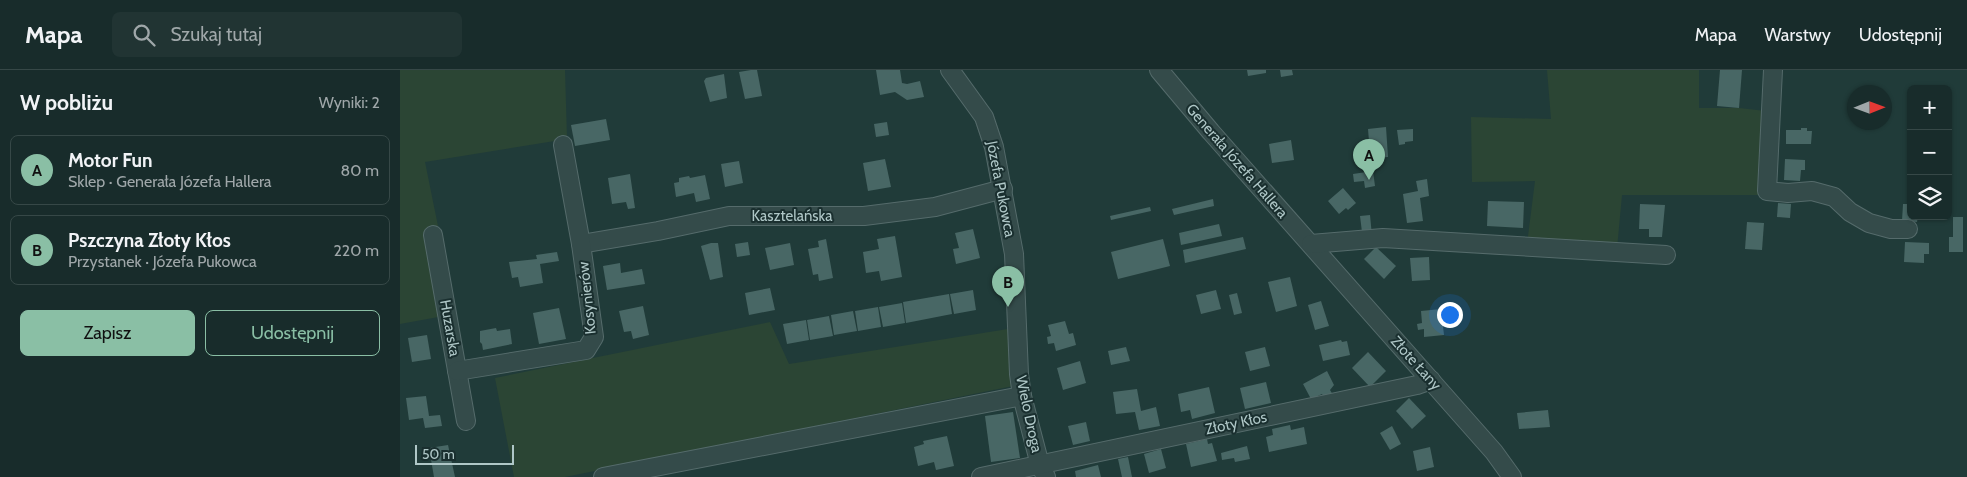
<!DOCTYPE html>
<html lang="pl">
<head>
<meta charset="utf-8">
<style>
	:root { --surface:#182c2b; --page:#213433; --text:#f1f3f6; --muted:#9fa7a9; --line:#364847; --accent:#8abfa5 }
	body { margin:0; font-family:Cabin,sans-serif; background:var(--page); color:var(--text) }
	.controls { position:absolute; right:15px; top:15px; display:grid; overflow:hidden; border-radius:8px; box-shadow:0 1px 4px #0004 }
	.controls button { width:45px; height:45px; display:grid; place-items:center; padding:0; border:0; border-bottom:1px solid var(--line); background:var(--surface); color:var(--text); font:25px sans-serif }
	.compass { position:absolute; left:1447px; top:15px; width:45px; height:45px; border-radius:50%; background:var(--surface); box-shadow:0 1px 4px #0004; rotate:89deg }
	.scale { position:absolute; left:15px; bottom:12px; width:99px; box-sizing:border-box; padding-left:5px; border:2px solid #afc7c7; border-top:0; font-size:14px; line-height:18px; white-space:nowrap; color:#afc7c7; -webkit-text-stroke:4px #1a2f2f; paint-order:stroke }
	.you { position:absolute; left:1049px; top:244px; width:18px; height:18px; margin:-12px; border:4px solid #fff; border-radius:50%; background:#1a73e8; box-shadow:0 0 0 8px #1a73e833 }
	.badge { display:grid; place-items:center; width:32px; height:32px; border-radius:50%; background:var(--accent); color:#111; font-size:16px; font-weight:700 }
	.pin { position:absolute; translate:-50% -41px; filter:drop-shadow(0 1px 2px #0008) }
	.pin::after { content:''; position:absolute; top:26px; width:18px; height:15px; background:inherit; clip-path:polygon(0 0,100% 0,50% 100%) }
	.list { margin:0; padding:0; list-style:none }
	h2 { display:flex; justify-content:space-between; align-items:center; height:65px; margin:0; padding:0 20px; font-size:21px }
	h2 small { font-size:16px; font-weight:400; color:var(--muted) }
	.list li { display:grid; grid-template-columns:32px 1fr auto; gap:15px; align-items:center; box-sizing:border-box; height:70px; margin:0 10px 10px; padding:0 10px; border:1px solid var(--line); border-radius:8px }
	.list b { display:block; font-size:19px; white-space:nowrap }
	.list p { margin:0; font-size:16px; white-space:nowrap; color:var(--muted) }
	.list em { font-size:16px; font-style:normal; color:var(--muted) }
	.actions { display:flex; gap:10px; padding:15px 20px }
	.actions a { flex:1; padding:11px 0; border:1px solid var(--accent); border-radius:8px; text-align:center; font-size:18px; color:var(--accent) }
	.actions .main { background:var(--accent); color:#111 }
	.icon { flex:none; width:28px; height:28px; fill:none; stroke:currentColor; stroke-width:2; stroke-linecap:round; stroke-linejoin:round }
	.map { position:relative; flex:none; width:1567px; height:407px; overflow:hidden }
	header { display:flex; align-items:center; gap:30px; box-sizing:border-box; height:70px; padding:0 25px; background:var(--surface); border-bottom:1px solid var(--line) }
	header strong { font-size:24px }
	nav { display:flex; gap:28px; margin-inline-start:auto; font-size:18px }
	.search { width:350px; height:45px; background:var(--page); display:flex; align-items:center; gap:12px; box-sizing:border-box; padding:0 18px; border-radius:8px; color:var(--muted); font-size:19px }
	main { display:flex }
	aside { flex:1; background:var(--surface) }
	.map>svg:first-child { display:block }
</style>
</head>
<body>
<header>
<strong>Mapa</strong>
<div class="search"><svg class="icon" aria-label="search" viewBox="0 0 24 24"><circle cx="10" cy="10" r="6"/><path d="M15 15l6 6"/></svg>Szukaj tutaj</div>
<nav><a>Mapa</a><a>Warstwy</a><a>Udostępnij</a></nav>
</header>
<main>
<aside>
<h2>W pobliżu<small>Wyniki: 2</small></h2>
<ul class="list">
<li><span class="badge">A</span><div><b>Motor Fun</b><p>Sklep · Generała Józefa Hallera</p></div><em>80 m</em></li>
<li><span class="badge">B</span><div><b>Pszczyna Złoty Kłos</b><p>Przystanek · Józefa Pukowca</p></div><em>220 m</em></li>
</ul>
<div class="actions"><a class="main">Zapisz</a><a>Udostępnij</a></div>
</aside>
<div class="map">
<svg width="1567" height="407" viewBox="0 0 1567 407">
	<rect width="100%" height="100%" fill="#203b39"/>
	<!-- green -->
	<g fill="#2b4534">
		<polygon points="0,0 165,0 167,69 25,92 38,156 28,159 44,246 0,254"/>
		<polygon points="1147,0 1299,0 1299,38 1339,38 1366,41 1363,125 1222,125 1217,179 1127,174 1135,111 1072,112 1071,47 1151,49"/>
		<polygon points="370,252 389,294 608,259 613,316 165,407 114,407 95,308"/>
	</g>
	<!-- building -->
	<g fill="#486765">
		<polygon points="351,0 357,0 362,26 345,29 339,2"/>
		<polygon points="476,0 500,0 502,13 507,14 520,11 524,27 507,30 495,22 480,25"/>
		<polygon points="847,0 866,0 866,3 848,6"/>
		<polygon points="880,0 892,0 893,5 881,7"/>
		<polygon points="1320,0 1342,0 1339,38 1317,36"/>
		<polygon points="324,4 327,28 310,32 304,11 306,8"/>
		<polygon points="206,49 210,70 175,76 171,55"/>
		<polygon points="487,52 489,65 476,67 474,54"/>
		<polygon points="986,57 988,87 977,88 976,83 970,84 968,59"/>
		<polygon points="1401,58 1407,58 1407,61 1412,61 1411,74 1386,74 1386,60 1401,60"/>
		<polygon points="1013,59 1013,71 1005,72 1005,74 999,75 997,60"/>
		<polygon points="891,70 894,90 872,93 869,74"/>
		<polygon points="485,89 491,117 468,121 463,93"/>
		<polygon points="1385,89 1405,90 1405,100 1401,100 1400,111 1384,110"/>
		<polygon points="339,91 343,113 325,117 321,94"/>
		<polygon points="973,101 975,116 965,118 964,111 954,112 953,104"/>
		<polygon points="230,104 235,138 228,139 226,132 212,134 208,108"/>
		<polygon points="305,105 310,129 296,132 294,123 276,127 274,113 279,112 279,108 289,106 290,108"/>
		<polygon points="1027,109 1029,126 1020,128 1023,151 1007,153 1003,124 1018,121 1016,111"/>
		<polygon points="943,118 956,133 948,140 946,138 939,144 928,131"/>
		<polygon points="813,129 814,136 774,145 772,139"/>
		<polygon points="1088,131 1124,132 1123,158 1087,156"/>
		<polygon points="1378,133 1391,134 1390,148 1377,147"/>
		<polygon points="1240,134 1265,135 1262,167 1249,167 1249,159 1239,159"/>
		<polygon points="1503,134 1511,134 1511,146 1518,146 1517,152 1502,151"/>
		<polygon points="750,137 751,141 711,150 710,146"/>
		<polygon points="970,145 972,166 962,162 960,146"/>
		<polygon points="1553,147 1563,147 1563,182 1549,182 1549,167 1553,167"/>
		<polygon points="1347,152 1364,153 1362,180 1345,179"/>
		<polygon points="819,154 822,166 781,175 779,163"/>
		<polygon points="573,159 580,188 556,194 553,179 559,178 555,163"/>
		<polygon points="495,166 502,207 481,211 479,201 466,203 463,182 479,179 477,169"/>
		<polygon points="843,167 846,179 785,193 783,180"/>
		<polygon points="426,169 433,208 419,211 418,204 413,205 408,179 419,177 418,171"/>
		<polygon points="763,169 770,196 718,209 711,182"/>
		<polygon points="348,172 350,185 337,187 335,174"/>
		<polygon points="1505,172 1529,173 1529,184 1524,184 1524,193 1504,192"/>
		<polygon points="311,173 318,173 323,207 310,210 301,176"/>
		<polygon points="390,173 394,195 370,200 365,178"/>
		<polygon points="976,177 996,196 984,209 964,189"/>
		<polygon points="157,182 159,191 140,194 143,213 120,217 118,207 112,208 109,192 137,189 136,185"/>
		<polygon points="1029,187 1030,210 1012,211 1010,188"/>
		<polygon points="220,193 221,203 242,199 245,214 207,220 203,196"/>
		<polygon points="890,207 897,236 876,242 868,212"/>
		<polygon points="370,218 375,240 349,245 345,223"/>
		<polygon points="573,220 576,240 554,244 550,224"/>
		<polygon points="816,220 821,239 801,244 796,225"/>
		<polygon points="837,223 842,243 834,245 829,225"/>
		<polygon points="549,224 552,244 506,253 503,232"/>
		<polygon points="921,231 929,256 915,260 908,235"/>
		<polygon points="502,233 505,253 483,257 479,237"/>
		<polygon points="243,236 249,265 233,269 231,261 224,262 219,241"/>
		<polygon points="478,237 481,257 458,261 455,241"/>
		<polygon points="159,238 166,269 139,274 133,243"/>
		<polygon points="1041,239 1044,265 1024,267 1024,259 1018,260 1017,254 1022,253 1021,241"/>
		<polygon points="453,241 457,261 434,265 431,245"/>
		<polygon points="429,246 433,266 410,270 407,250"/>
		<polygon points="406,250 409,270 387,274 383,254"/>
		<polygon points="665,251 669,264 673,263 676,275 656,281 654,273 648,274 647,267 651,266 648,255"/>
		<polygon points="96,258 97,261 110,259 112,274 83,280 82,274 80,272 80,261"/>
		<polygon points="27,265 31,289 12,292 8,268"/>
		<polygon points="941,270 942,272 947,271 950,285 923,291 919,275"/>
		<polygon points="726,277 730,291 711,295 708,281"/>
		<polygon points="865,277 870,296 850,301 845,282"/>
		<polygon points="968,282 986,301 970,317 952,298"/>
		<polygon points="680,291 686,313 663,320 657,298"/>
		<polygon points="927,301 934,315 930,320 933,325 925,329 922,324 911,329 903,314"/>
		<polygon points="866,312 871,333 845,339 840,318"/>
		<polygon points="809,317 815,343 792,349 790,340 781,342 778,324"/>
		<polygon points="737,319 741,341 756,337 760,356 739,360 735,342 716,344 713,322"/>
		<polygon points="26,326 29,346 40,345 42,356 25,358 23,348 9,350 6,328"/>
		<polygon points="1009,328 1026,346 1012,359 996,341"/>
		<polygon points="1148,340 1150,357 1119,359 1117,343"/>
		<polygon points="613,342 620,388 591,392 585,346"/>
		<polygon points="686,352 690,371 673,375 668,356"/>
		<polygon points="890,355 891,360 904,357 907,374 869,382 866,367 873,365 872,359"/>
		<polygon points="992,356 1001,374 990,380 980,363"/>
		<polygon points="547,366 554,396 536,400 534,392 518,396 514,377 524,374 523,371"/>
		<polygon points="807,369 808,374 812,373 817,391 791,397 786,374"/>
		<polygon points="48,375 55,407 34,407 29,378"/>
		<polygon points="847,376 850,389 835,392 834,388 822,390 821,383"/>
		<polygon points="1030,377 1034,397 1017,401 1013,381"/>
		<polygon points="761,379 766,398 749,403 744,384"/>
		<polygon points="728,387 732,407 722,407 718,389"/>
		<polygon points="698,395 701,407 676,407 675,401"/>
	</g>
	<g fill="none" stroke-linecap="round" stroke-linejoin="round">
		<!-- minor casing -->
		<g stroke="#556b6b" stroke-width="20">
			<g id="minor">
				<polyline points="550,0 584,47 594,77 614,184 619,304 622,326 640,395 646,407"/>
				<polyline points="759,0 811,62 1094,382 1112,407"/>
				<polyline points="1373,0 1367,121 1388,123 1412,121 1434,127 1450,142 1469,153 1491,159 1508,159"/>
				<polyline points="33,165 66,351"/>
				<polyline points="181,174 258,161 329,146 464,146 535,137 603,119"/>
				<polyline points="911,174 983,168 1266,185"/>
				<polyline points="57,301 186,280 194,267 181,174 163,75"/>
				<polyline points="203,407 622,326"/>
				<polyline points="581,407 1017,315 1031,310"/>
			</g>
		</g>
		<!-- minor -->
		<use href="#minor" stroke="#344b4a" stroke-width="18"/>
	</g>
	<g text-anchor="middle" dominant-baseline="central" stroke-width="4" stroke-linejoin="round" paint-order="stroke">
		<!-- street labels -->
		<g font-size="15" fill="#afc7c7" stroke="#1a2f2f">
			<text transform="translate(837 91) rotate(49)">Generała Józefa Hallera</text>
			<text transform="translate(601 119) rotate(79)">Józefa Pukowca</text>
			<text x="392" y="146">Kasztelańska</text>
			<text transform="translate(187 228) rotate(-96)">Kosynierów</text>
			<text transform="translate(50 258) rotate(80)">Huzarska</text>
			<text transform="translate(1016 293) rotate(48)">Złote Łany</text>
			<text transform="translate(629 344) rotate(78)">Wielo Droga</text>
			<text transform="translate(836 353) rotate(-12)">Złoty Kłos</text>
		</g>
	</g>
</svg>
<div class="controls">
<button>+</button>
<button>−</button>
<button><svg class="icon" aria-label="layers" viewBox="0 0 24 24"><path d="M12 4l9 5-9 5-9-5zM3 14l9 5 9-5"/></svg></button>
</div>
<svg class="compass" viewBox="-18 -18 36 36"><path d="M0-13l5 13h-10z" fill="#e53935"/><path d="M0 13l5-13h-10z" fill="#9fa7a9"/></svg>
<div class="scale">50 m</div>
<div class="you"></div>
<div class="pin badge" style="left:969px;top:110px">A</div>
<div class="pin badge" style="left:608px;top:237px">B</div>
</div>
</main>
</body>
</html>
